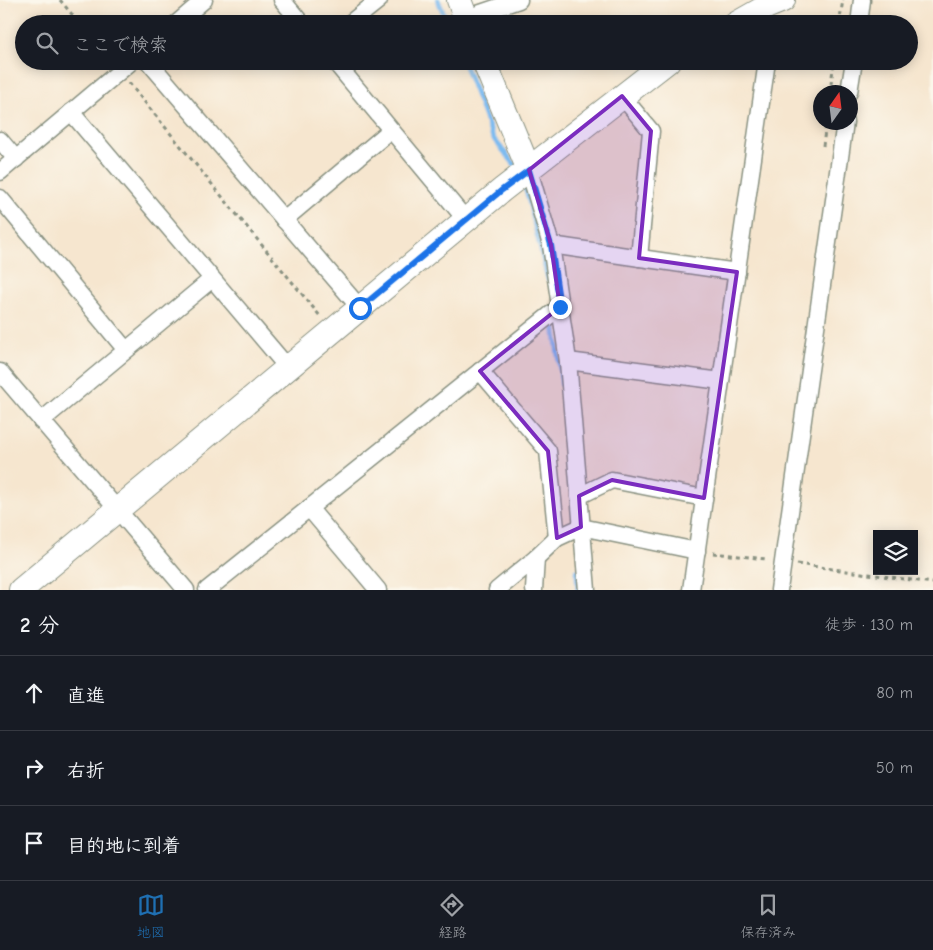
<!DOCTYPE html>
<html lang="ja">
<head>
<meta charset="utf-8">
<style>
	:root { --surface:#171b24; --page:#242831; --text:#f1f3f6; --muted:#9ea1a6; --line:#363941; --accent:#1f6fb2 }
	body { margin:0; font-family:"Comic Neue","Klee One",sans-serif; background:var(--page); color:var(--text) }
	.controls { position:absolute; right:15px; bottom:15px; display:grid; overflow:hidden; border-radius:0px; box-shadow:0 2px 12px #0003 }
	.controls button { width:45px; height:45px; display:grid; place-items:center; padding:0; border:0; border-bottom:1px solid var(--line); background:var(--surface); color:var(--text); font:25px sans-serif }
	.compass { position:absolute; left:813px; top:85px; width:45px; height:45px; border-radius:50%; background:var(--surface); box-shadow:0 2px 12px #0003; rotate:14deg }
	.stop { position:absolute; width:15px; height:15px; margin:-11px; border:4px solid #1a73e8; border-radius:50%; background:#fff }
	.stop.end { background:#1a73e8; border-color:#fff; box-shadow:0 1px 5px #0008 }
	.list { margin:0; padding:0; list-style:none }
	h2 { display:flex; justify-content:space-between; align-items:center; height:65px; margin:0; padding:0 20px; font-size:21px }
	h2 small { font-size:16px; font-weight:400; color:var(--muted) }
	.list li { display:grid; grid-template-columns:32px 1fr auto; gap:15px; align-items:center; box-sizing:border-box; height:75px; padding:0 20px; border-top:1px solid var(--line) }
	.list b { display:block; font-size:19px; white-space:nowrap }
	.list em { font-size:16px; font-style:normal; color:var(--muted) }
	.icon { flex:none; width:28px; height:28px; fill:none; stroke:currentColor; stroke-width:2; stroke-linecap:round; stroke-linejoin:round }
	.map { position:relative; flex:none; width:933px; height:590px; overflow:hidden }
	.search { position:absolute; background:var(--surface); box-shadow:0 2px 12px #0003; left:15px; right:15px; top:15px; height:55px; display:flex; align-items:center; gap:12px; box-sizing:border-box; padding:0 18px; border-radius:28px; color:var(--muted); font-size:19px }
	.sheet { height:290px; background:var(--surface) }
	nav { display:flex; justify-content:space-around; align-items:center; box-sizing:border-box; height:70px; border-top:1px solid var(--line); background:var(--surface); font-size:14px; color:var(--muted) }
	nav a { display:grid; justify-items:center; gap:2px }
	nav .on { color:var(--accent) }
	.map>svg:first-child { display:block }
</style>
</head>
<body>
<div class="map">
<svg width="933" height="590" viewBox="0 0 933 590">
	<rect width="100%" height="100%" fill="#fbf7ec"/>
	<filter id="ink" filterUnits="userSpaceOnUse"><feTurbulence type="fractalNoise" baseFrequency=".02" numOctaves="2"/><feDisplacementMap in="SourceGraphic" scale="10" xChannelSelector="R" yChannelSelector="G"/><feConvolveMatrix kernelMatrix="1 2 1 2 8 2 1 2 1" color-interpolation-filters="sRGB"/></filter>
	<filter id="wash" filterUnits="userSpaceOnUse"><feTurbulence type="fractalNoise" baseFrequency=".0096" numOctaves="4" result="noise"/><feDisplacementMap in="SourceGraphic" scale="20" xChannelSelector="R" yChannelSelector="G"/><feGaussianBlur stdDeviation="1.12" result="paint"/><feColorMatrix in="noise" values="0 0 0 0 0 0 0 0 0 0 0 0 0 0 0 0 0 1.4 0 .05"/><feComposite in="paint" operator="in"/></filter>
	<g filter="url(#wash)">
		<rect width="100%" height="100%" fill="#f6e6cf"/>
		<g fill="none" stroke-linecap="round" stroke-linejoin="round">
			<!-- stream -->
			<g stroke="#7dbbf0" stroke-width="5">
				<polyline points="438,0 448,24"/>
				<polyline points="463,61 493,138 516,166"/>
				<polyline points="523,183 527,193 548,279"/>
				<polyline points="553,317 562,385"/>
				<polyline points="577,571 578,590"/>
			</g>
		</g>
	</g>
	<g filter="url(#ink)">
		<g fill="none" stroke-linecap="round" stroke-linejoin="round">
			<!-- street casing -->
			<g stroke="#8a9282" stroke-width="19">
				<g id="street">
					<polyline points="282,0 302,24"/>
					<polyline points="466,18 519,0"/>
					<polyline points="176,24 204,0"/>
					<polyline points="349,24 379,0"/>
					<polyline points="859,24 862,0"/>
					<polyline points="148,61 360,308"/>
					<polyline points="334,61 466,220"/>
					<polyline points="849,92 854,61"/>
					<polyline points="622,96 651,131 639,258"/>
					<polyline points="71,112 288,368"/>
					<polyline points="0,140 16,159"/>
					<polyline points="529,170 551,245 568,361 587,590"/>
					<polyline points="0,172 132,61"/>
					<polyline points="0,198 126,350"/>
					<polyline points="284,220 391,130"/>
					<polyline points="551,245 737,272"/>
					<polyline points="568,361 721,381"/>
					<polyline points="480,371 548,451 557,538"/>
					<polyline points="0,372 186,590"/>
					<polyline points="41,421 212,279"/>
					<polyline points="579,496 612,480 704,498"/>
					<polyline points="309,508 378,590"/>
					<polyline points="207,590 560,307"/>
					<polyline points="497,590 536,558 557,538 581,527 697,551"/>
					<polyline points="534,590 536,558"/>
					<polyline points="691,590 767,61"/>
					<polyline points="779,590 845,122"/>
				</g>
			</g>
			<!-- secondary casing -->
			<g stroke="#8a9282" stroke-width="26">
				<g id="secondary">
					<polyline points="459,0 468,24"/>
					<polyline points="736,24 766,7 783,0"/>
					<polyline points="484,61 529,170"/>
					<polyline points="21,590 502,190 668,61"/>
				</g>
			</g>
			<!-- path -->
			<g stroke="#8a9282" stroke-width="3" stroke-dasharray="4 4" stroke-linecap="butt">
				<polyline points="60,0 80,24"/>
				<polyline points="839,24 843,0"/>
				<polyline points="129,83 320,316"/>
				<polyline points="830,92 834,61"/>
				<polyline points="823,146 826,122"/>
				<polyline points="713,553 766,559"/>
				<polyline points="797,564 933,583"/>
			</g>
			<!-- street -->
			<use href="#street" stroke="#fff" stroke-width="16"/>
			<!-- secondary -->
			<use href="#secondary" stroke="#fff" stroke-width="24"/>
		</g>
	</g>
	<g fill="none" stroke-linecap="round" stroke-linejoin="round" filter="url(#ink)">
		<!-- route -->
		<polyline stroke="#1a73e8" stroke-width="6" points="360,308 502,190 529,170 551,245 560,307"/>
	</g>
	<!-- marked area -->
	<path fill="#7b2cbf" fill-opacity="0.2" stroke="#7b2cbf" stroke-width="4" stroke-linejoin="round" d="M622 96 651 131 639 258 737 272 704 498 612 480 579 496 581 527 557 538 548 451 480 371 560 307 551 245 529 170Z"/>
</svg>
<div class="controls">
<button><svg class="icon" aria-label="layers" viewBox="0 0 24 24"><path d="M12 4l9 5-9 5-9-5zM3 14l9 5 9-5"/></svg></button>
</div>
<svg class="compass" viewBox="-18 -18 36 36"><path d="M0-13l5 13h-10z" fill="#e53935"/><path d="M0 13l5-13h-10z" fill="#9ea1a6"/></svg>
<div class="stop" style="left:360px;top:308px"></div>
<div class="stop end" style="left:560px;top:307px"></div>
<div class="search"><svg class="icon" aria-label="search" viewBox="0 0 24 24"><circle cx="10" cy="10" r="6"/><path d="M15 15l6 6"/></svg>ここで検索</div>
</div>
<section class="sheet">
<h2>2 分<small>徒歩 · 130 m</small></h2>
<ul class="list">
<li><svg class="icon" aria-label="ahead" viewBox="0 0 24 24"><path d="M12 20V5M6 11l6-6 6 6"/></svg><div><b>直進</b></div><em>80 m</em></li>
<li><svg class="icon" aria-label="right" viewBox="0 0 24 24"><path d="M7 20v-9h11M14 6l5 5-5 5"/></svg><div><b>右折</b></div><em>50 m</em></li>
<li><svg class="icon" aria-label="arrive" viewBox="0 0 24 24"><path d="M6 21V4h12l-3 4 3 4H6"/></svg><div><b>目的地に到着</b></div></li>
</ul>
</section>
<nav>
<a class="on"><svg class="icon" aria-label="map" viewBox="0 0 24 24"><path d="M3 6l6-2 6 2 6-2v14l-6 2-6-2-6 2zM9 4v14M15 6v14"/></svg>地図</a>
<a><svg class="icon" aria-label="directions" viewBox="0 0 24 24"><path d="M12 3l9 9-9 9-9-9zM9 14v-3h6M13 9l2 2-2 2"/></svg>経路</a>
<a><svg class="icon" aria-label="saved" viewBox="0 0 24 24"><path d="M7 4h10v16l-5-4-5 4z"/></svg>保存済み</a>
</nav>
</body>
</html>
